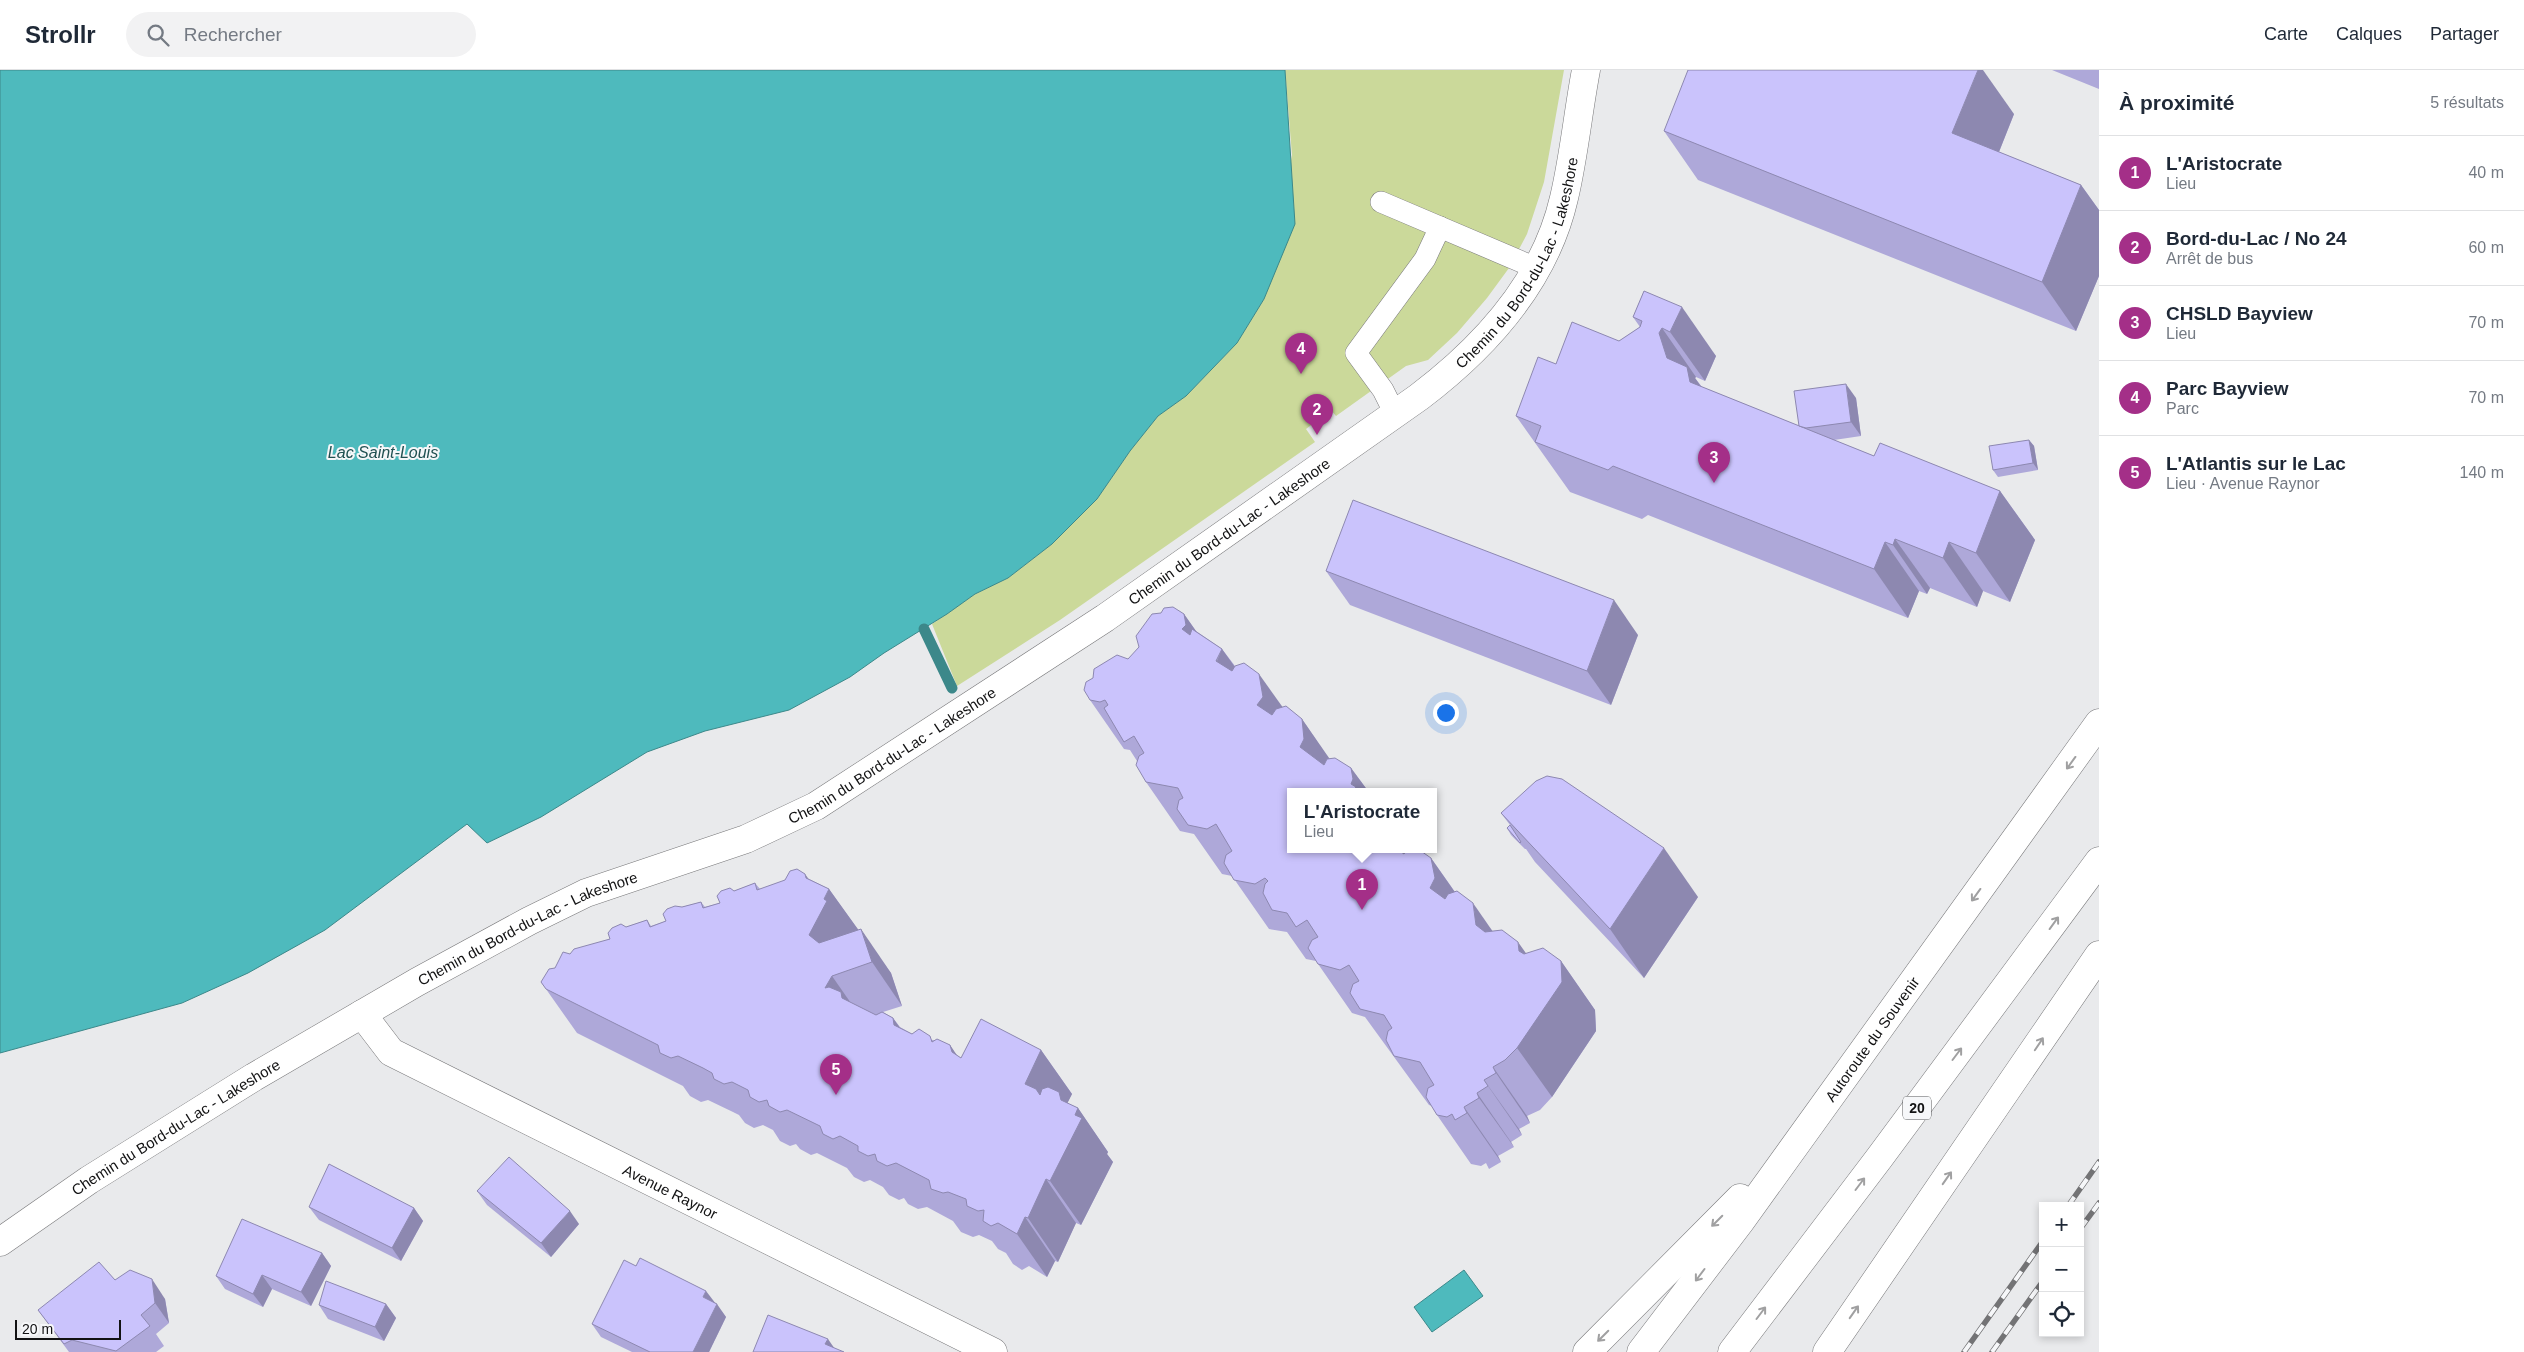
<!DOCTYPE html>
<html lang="fr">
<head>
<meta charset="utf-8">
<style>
	:root { --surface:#fff; --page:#f2f2f3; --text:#1f2937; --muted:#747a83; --line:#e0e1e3; --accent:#a42f88 }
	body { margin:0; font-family:Arial,sans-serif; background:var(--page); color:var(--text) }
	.controls { position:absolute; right:15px; bottom:15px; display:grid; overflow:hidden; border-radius:0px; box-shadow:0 2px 8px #0003 }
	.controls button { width:45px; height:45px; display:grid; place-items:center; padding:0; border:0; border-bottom:1px solid var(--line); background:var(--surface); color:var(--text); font:25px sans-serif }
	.scale { position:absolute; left:15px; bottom:12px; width:106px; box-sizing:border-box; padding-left:5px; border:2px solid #121213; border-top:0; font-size:14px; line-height:18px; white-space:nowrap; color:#121213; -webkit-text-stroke:4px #f6f7f9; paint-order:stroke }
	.you { position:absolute; left:1445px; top:642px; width:18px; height:18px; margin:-12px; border:4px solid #fff; border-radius:50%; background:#1a73e8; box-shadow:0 0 0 8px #1a73e833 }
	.badge { display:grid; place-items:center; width:32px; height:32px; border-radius:50%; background:var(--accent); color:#fff; font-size:16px; font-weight:700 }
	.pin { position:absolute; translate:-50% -41px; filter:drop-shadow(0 1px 2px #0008) }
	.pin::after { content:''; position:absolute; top:26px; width:18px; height:15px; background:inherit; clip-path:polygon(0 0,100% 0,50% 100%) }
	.popup { position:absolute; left:1287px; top:718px; width:150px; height:65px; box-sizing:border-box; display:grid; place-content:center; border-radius:0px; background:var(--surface); filter:drop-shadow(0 1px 4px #0005); font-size:16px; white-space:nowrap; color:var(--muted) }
	.popup b { font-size:19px; color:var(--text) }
	.popup::after { content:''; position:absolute; left:50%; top:100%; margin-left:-10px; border:10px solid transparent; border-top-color:var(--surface) }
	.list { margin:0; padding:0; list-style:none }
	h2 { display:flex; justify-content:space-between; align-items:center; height:65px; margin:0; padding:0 20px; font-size:21px }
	h2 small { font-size:16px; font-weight:400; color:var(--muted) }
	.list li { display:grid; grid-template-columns:32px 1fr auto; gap:15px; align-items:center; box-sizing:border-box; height:75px; padding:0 20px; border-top:1px solid var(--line) }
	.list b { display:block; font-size:19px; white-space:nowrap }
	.list p { margin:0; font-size:16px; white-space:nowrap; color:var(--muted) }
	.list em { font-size:16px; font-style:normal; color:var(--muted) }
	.icon { flex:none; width:28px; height:28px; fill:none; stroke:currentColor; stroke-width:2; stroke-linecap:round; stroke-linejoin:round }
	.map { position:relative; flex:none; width:2099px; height:1282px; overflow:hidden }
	header { display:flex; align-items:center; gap:30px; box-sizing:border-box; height:70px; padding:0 25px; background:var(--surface); border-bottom:1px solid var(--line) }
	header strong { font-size:24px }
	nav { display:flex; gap:28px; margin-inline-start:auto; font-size:18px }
	.search { width:350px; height:45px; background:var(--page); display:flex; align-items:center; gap:12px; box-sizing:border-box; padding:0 18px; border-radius:28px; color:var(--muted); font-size:19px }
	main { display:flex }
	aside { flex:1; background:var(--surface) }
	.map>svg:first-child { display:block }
</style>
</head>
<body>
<header>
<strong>Strollr</strong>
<div class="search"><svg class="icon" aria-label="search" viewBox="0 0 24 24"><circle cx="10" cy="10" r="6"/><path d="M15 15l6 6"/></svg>Rechercher</div>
<nav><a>Carte</a><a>Calques</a><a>Partager</a></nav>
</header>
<main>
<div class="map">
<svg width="2099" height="1282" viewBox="0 0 2099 1282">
	<rect width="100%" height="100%" fill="#e9eaec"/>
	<!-- green -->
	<polygon fill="#cbd99a" points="1285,0 1564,0 1544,112 1527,164 1509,198 1487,228 1457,263 1428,290 1406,296 1336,346 1331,340 1306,359 1315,372 1060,550 957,616 932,554 975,524 1008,508 1052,474 1097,429 1130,381 1158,346 1186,326 1237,273 1264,229 1292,85"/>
	<!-- water -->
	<g fill="#4ebabd" stroke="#3c888a">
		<polygon points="0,0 1285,0 1295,154 1264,229 1237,273 1186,326 1158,346 1130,381 1097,429 1052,474 1008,508 975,524 947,544 884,583 850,607 789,640 705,661 647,682 541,747 487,773 467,754 325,860 248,903 182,933 0,983"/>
		<polygon points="1464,1200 1483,1226 1432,1262 1414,1237"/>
	</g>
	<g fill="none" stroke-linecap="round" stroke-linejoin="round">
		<!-- stream -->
		<polyline stroke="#3c888a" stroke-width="11" points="924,559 952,618"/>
		<!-- lane casing -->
		<g stroke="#78787a" stroke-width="22">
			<g id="lane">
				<polyline points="1381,132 1536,198"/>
				<polyline points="1395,344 1383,320 1356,283 1425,189 1440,157"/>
			</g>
		</g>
		<!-- street casing -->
		<g stroke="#78787a" stroke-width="29">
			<g id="street">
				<path id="s1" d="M362 944 391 982 993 1282"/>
			</g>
		</g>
		<!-- secondary casing -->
		<g stroke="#78787a" stroke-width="29">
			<g id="secondary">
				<path id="s2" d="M0 1172 89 1110 254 1007 417 912 529 851 586 823 746 769 816 736 1105 548 1419 327C1485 277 1545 211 1564 128 1574 86 1578 42 1586 0"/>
			</g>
		</g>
		<!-- highway casing -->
		<g stroke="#78787a" stroke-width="29">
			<g id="highway">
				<polyline points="1587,1282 1740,1128"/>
				<path id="s3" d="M1641 1282 1740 1152 2099 653"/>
				<polyline points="1732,1282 1880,1087 2099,791"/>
				<polyline points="1827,1282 2099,885"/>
			</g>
		</g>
		<!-- lane -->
		<use href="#lane" stroke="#fff" stroke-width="21"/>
		<!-- street -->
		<use href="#street" stroke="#fff" stroke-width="28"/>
		<!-- secondary -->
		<use href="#secondary" stroke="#fff" stroke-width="28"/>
		<!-- highway -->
		<use href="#highway" stroke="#fff" stroke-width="28"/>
		<!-- rail casing -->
		<g stroke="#737375" stroke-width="5.5">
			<g id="rail">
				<polyline points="2068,1136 2099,1092"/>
				<polyline points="2080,1159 2099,1133"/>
				<polyline points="1964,1282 2043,1171"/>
				<polyline points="1992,1282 2043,1211"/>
			</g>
		</g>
		<!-- rail -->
		<use href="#rail" stroke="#f6f7f9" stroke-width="4" stroke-dasharray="11" stroke-linecap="butt"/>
	</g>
	<!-- wall -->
	<g fill="#aea8d9">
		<polygon points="2052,0 2099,0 2099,19"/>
		<polygon points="2014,44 1999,82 2081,115 2099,140 2099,206 2076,261 1698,110 1664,61"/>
		<polygon points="1644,221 1716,286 1705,311 1696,307 1695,308 1702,317 1799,356 1856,328 1861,366 1834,370 1874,386 2000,421 2035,470 2010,532 1983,521 1977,537 1930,518 1927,524 1919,521 1908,548 1648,445 1642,449 1570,422 1516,346 1556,294 1619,271 1640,257 1633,247"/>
		<polygon points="2029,370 2034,376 2038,400 1998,407 1993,400"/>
		<polygon points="1326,501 1638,565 1611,635 1350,535"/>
		<polygon points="1184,544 1196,561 1222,579 1235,596 1282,637 1302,649 1329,689 1351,698 1368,721 1291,721 1431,788 1455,822 1492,861 1527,884 1561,891 1595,940 1596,961 1552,1027 1540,1040 1527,1046 1530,1053 1519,1059 1522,1065 1511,1072 1514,1077 1498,1086 1501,1092 1489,1099 1486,1093 1481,1096 1471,1094 1437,1045 1432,1036 1429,1035 1365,947 1352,943 1316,891 1306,889 1287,862 1269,859 1232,806 1222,804 1194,764 1180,761 1146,712 1137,691 1130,680 1124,679 1090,630 1128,589"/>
		<polygon points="1501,743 1698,827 1644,908 1535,792 1526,779 1525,779 1511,765 1507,758 1510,755"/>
		<polygon points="809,809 829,819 858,860 891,903 902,936 883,942 893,948 900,957 912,964 950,975 956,985 961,988 1041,980 1072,1024 1067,1033 1078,1038 1108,1082 1107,1084 1113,1092 1081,1155 1076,1153 1058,1192 1055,1191 1047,1207 1029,1196 1022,1200 1013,1194 1006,1183 998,1179 992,1171 979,1165 973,1167 961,1162 953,1151 927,1137 918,1139 908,1134 904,1128 899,1130 889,1125 883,1117 870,1110 864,1112 854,1107 847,1098 817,1083 811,1085 800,1079 796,1074 790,1076 780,1071 773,1060 763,1055 754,1058 745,1053 739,1045 733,1042 708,1030 701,1032 690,1026 683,1016 577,963 541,912 570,884 610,869 626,857 647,850 651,856 666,851 682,837 701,832 705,837 720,833 734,821 755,813 760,819"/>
		<polygon points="477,1121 579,1154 551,1187 487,1135"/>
		<polygon points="309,1137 414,1138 423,1151 401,1191 319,1150"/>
		<polygon points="322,1183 331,1196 311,1236 272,1219 263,1237 225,1219 216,1206"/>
		<polygon points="115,1210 165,1229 169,1253 156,1264 164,1276 156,1282 69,1282 38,1240"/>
		<polygon points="714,1232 726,1247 709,1282 632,1282 601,1267 592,1254"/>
		<polygon points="386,1234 396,1248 384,1271 328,1249 319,1235"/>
	</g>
	<!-- shaded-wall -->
	<g fill="#8d88b0">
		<polygon points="1978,0 1983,0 2014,44 1987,112 1952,63"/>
		<polygon points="2081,115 2099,140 2099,206 2076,261 2042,212"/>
		<polygon points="1682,237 1716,286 1705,311 1670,262"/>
		<polygon points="1662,258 1696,307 1695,308 1722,346 1667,288 1659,263"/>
		<polygon points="1846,314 1856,328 1861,366 1851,352"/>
		<polygon points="2029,370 2034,376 2038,400 2033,393"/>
		<polygon points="2000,421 2035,470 2010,532 1976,483"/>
		<polygon points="1895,469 1930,518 1927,524 1893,475"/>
		<polygon points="1885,472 1919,521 1908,548 1874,499"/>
		<polygon points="1949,472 1983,521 1977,537 1943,488"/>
		<polygon points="1614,530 1638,565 1611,635 1587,601"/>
		<polygon points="1184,544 1217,591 1222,579 1257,628 1251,640 1182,559"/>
		<polygon points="1259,604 1294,653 1297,676 1257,635"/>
		<polygon points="1302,649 1336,698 1339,718 1300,677"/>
		<polygon points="1351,698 1368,721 1353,721 1351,714"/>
		<polygon points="1664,778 1698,827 1644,908 1610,859"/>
		<polygon points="1393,779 1416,779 1426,793"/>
		<polygon points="1431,788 1466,838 1470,857 1430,818"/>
		<polygon points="805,804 826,833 824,829 829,819 860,862 843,902 809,865 806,808"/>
		<polygon points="1473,833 1507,882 1476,855"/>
		<polygon points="861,859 891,903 902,936 872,892"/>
		<polygon points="1518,872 1553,921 1561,891 1595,940 1596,961 1552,1027 1517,978 1519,881"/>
		<polygon points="832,906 862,949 825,918"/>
		<polygon points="893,948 924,992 894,955"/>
		<polygon points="950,975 980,1019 952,982"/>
		<polygon points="1041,980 1072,1024 1067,1034 1075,1045 1078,1038 1108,1082 1107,1084 1113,1092 1081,1155 1050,1111 1056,1057 1025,1014"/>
		<polygon points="1493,997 1527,1046 1530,1053 1496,1003"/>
		<polygon points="1484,1010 1519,1059 1522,1065 1488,1016"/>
		<polygon points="1477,1023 1511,1072 1514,1077 1479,1028"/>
		<polygon points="1464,1037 1498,1086 1501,1092 1467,1043"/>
		<polygon points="1046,1109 1076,1153 1058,1192 1028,1148"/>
		<polygon points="414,1138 423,1151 401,1191 392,1178"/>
		<polygon points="570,1141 579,1154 551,1187 541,1173"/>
		<polygon points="1025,1147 1055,1191 1047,1207 1017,1164"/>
		<polygon points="322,1183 331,1196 311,1236 301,1222"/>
		<polygon points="262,1205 272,1219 263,1237 253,1224"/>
		<polygon points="152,1209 165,1229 169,1253 155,1233"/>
		<polygon points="706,1221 716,1234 703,1227"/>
		<polygon points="386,1234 396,1248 384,1271 375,1257"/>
		<polygon points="717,1234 726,1247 709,1282 693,1282"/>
		<polygon points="828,1269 837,1282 825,1274"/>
	</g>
	<!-- building -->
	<g fill="#cac3fc" stroke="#8d88b0">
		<polygon points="1688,0 1978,0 1952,63 2081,115 2042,212 1664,61"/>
		<polygon points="1644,221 1682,237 1670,262 1662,258 1659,263 1667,288 1687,297 1690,312 1874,386 1880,373 2000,421 1976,483 1949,472 1943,488 1895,469 1893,475 1885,472 1874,499 1613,396 1608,400 1535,372 1541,356 1516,346 1538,287 1556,294 1572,252 1619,271 1640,257 1642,251 1633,247"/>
		<polygon points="1846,314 1851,352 1806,358 1799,356 1794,321"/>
		<polygon points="2029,370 2033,393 1993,400 1989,376"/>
		<polygon points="1353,430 1614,530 1587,601 1326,501"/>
		<polygon points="1173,537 1184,544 1186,555 1182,559 1190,565 1192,559 1222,579 1216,591 1232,601 1235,596 1244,593 1259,604 1263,627 1257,635 1272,645 1276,639 1286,636 1302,649 1304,669 1300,677 1324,695 1327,689 1335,688 1351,698 1353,709 1351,714 1356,717 1353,721 1291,721 1291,779 1397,779 1404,784 1407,779 1418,779 1431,788 1435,808 1430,818 1445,829 1448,824 1457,821 1473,833 1476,855 1485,862 1502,860 1518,872 1519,881 1524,884 1543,878 1561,891 1562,912 1517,978 1505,990 1493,997 1496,1003 1484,1010 1488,1016 1477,1023 1479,1028 1464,1037 1467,1043 1455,1050 1452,1044 1447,1047 1437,1045 1426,1027 1428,1018 1434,1015 1420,992 1394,986 1386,970 1388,961 1392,958 1384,945 1360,939 1350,923 1353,914 1359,911 1349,895 1340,900 1318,894 1308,878 1312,870 1318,867 1307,850 1296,857 1287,843 1272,840 1263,823 1265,814 1268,811 1265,808 1255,814 1234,810 1224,793 1226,785 1232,781 1216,754 1207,759 1188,755 1177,739 1179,730 1183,728 1178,718 1146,712 1136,695 1139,686 1144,683 1134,666 1124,672 1104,638 1108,635 1105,630 1100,632 1090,630 1084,620 1086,612 1093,608 1094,599 1117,585 1128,589 1139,577 1136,566 1152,544 1161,543 1164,538"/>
		<polygon points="1547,706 1562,709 1664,778 1610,859 1501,743 1536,711"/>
		<polygon points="1510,755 1521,772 1520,773 1507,758"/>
		<polygon points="797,799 805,804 806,808 829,819 824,829 827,831 809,865 819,873 861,859 872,892 832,906 825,918 829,917 841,922 842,928 876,945 882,942 893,948 894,955 912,964 919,959 930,966 932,972 937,969 950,975 952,982 961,988 981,949 1041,980 1025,1014 1036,1019 1040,1025 1042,1019 1048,1017 1059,1022 1061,1030 1078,1038 1075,1045 1082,1048 1050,1111 1046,1109 1028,1148 1025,1147 1017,1164 998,1153 991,1156 983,1151 984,1140 978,1141 967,1136 966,1129 948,1122 943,1123 931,1119 929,1110 896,1093 887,1096 877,1091 875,1084 868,1086 858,1081 858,1076 840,1066 833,1069 823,1064 820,1056 787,1040 780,1042 769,1036 767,1030 759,1032 750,1027 748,1020 732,1012 724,1014 714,1009 712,1003 703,998 678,986 671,988 660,983 658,975 546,919 541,912 549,899 555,898 563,882 570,884 574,879 610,869 608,863 612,858 621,854 626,857 647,850 650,857 666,851 663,844 667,839 675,836 682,837 701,832 703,838 720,833 717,826 721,821 730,818 734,821 755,813 757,820 785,810 790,801"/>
		<polygon points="509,1087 570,1141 541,1173 477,1121"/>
		<polygon points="329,1094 414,1138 392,1178 309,1137"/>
		<polygon points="242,1149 322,1183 301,1222 262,1205 253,1224 216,1206"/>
		<polygon points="640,1188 706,1221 703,1227 717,1234 693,1282 650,1282 592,1254 624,1190 636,1196"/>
		<polygon points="99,1192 115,1210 130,1200 152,1209 155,1233 141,1245 150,1256 116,1281 72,1270 64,1274 38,1240"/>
		<polygon points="326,1211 386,1234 375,1257 319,1235"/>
		<polygon points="768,1245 828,1269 825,1274 844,1282 753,1282"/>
	</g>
	<!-- one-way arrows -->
	<defs><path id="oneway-shaft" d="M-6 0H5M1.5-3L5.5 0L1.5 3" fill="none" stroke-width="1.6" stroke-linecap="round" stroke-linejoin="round" transform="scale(1.25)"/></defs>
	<g stroke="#a0a0a1">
		<use href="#oneway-shaft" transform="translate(2071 693) rotate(126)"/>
		<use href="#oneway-shaft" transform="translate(1976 825) rotate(126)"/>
		<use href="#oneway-shaft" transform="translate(2054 853) rotate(-54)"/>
		<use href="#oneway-shaft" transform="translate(2039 974) rotate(-56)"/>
		<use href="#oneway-shaft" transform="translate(1957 984) rotate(-53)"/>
		<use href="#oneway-shaft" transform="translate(1947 1108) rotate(-55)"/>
		<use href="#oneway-shaft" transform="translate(1860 1114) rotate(-53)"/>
		<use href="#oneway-shaft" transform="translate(1717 1151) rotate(135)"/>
		<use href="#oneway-shaft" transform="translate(1700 1205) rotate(127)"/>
		<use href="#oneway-shaft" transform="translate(1854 1242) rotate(-55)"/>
		<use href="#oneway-shaft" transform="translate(1761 1243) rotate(-53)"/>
		<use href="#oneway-shaft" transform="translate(1603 1266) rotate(135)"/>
	</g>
	<g text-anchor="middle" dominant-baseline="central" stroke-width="4" stroke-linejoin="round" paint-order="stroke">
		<!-- shield labels -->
		<rect fill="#f6f7f9" stroke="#565758" stroke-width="1" x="1903" y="1026.5" width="28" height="23" rx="4"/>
		<g font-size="14" font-weight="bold" fill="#121213">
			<text x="1917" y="1038">20</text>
		</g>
		<!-- street labels -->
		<g font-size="15" fill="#121213" stroke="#f6f7f9">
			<text stroke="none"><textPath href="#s2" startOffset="1829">Chemin du Bord-du-Lac - Lakeshore</textPath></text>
			<text stroke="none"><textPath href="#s2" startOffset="1425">Chemin du Bord-du-Lac - Lakeshore</textPath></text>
			<text stroke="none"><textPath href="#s2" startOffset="1020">Chemin du Bord-du-Lac - Lakeshore</textPath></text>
			<text stroke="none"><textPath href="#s2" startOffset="615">Chemin du Bord-du-Lac - Lakeshore</textPath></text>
			<text stroke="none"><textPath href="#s3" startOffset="389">Autoroute du Souvenir</textPath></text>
			<text stroke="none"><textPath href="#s2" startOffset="210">Chemin du Bord-du-Lac - Lakeshore</textPath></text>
			<text stroke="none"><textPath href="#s1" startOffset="360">Avenue Raynor</textPath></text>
		</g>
		<!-- water labels -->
		<g font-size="16" font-style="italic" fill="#215152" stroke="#f6f7f9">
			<text x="383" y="382">Lac Saint-Louis</text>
		</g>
	</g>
</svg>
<div class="controls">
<button>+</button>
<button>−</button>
<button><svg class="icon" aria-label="locate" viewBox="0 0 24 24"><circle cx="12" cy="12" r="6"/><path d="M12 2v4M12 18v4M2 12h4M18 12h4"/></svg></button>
</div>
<div class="scale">20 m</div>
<div class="you"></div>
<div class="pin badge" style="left:1362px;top:840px">1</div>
<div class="popup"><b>L'Aristocrate</b>Lieu</div>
<div class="pin badge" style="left:1317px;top:365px">2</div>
<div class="pin badge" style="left:1714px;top:413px">3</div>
<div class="pin badge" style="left:1301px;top:304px">4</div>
<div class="pin badge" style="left:836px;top:1025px">5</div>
</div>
<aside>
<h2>À proximité<small>5 résultats</small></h2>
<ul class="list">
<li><span class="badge">1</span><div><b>L'Aristocrate</b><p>Lieu</p></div><em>40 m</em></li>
<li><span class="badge">2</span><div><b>Bord-du-Lac / No 24</b><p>Arrêt de bus</p></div><em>60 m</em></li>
<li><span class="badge">3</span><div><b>CHSLD Bayview</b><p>Lieu</p></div><em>70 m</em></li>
<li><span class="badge">4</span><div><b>Parc Bayview</b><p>Parc</p></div><em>70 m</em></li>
<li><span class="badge">5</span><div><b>L'Atlantis sur le Lac</b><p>Lieu · Avenue Raynor</p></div><em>140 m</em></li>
</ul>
</aside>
</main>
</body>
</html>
